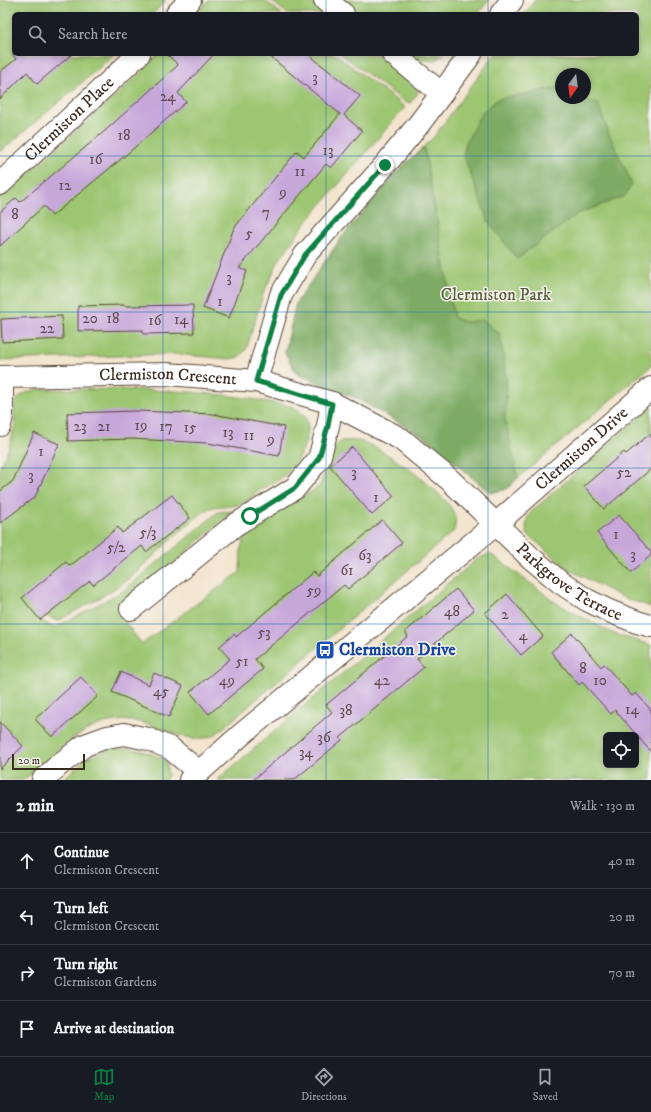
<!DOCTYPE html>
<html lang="en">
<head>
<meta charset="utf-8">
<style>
	:root { --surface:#171b24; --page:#242831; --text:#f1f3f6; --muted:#9ea1a6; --line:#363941; --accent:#0b8043 }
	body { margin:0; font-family:"IM FELL DW Pica",serif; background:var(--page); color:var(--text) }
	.controls { position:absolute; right:12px; bottom:12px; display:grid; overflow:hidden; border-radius:6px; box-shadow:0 2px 6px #0003 }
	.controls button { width:36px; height:36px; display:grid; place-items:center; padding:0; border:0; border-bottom:1px solid var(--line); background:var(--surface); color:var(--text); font:20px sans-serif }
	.compass { position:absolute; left:555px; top:68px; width:36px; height:36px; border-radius:50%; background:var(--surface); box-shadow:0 2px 6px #0003; rotate:194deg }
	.scale { position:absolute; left:12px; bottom:10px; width:73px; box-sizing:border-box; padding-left:4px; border:2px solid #3b2a1e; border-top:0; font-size:11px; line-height:14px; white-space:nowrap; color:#3b2a1e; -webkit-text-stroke:3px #f6f6f2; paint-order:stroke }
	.stop { position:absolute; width:12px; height:12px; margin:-9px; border:3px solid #0b8043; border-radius:50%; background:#fff }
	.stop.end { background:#0b8043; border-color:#fff; box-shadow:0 1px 4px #0008 }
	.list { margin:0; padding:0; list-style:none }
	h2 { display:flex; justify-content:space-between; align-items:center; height:52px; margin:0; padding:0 16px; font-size:17px }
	h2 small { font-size:13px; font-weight:400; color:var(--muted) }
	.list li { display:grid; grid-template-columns:26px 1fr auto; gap:12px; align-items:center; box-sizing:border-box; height:56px; padding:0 16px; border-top:1px solid var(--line) }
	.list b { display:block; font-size:15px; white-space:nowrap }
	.list p { margin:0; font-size:13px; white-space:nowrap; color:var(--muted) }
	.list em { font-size:13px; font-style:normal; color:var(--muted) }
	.icon { flex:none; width:22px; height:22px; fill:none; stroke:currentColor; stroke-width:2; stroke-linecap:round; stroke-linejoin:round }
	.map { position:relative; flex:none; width:651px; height:780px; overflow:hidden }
	.search { position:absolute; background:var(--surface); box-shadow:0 2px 6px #0003; left:12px; right:12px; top:12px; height:44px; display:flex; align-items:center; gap:10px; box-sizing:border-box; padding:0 14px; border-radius:6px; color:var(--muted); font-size:15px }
	.sheet { height:276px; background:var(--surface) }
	nav { display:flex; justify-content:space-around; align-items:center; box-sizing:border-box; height:56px; border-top:1px solid var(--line); background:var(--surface); font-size:11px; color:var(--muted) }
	nav a { display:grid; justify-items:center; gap:2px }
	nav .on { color:var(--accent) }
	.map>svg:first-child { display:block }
</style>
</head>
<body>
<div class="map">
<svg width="651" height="780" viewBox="0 0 651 780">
	<rect width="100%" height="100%" fill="#f6f6f2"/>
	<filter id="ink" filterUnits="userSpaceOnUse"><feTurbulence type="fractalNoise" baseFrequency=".025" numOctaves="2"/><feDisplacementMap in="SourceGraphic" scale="8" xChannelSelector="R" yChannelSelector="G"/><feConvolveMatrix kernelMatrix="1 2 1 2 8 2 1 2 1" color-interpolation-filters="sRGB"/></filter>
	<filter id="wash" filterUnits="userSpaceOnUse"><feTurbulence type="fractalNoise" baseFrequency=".012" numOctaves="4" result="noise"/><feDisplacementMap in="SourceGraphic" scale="16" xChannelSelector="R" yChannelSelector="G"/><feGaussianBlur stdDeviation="0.9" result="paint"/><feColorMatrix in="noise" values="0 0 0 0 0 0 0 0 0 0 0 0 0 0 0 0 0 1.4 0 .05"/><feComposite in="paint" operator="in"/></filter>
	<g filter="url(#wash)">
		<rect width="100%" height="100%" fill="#f3e4ce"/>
		<!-- green -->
		<g fill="#9dc672" stroke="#6c7848" fill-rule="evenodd">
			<polygon points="0,0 166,0 153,14 14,14 14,54 114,54 99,68 0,152"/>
			<polygon points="209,0 264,0 282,14 196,14"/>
			<polygon points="270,0 308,0 326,14 288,14"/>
			<polygon points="340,0 489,0 478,14 357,14"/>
			<path d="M535 0H651V366L518 478 507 489 490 493 426 438 356 398 297 374 285 353 296 303 342 237 395 174 433 138 495 54H637V14H525ZM561 74H585V98H561Z"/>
			<path d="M159 54H335L405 107 303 226 279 260 264 292 246 350 239 357 230 359 175 354 0 360V196C23 179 44 160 65 141 97 113 129 85 159 54Z"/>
			<polygon points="341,54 377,54 415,84 418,93 410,103 405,102"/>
			<polygon points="408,54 444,54 434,61 414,59"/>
			<path d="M40 389C117 390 193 387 269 402 279 404 296 405 303 414 316 429 300 460 288 472 280 481 270 484 260 490 253 495 245 503 237 505 228 508 215 504 207 510 185 525 165 545 145 564 138 570 132 577 124 582 104 597 80 608 58 621L46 616 40 620 54 628 123 591 218 512 233 511 117 612 142 644 240 572 241 547 247 533 281 510 319 487 334 448 341 441C347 441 353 440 359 441 379 444 447 494 454 513 457 519 455 524 454 531L215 735C211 736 207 738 204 738 190 741 172 732 159 728 151 725 142 722 133 721 89 715 54 754 24 780H0V467C6 454 11 443 14 429 15 422 14 416 14 410 14 395 28 391 40 389Z"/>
			<polygon points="651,407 651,607 624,598 568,569 527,534 526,527 527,519 531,512"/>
			<path d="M489 554 495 557 558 604 612 633 651 645V780H217L477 559ZM606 735H636V765H606Z"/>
			<path d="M112 748C135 749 146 749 166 761L168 775 166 780H62L87 758Z"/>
		</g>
		<!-- forest -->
		<g fill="#7eab64" stroke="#5c6a41">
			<polygon points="561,87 561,98 585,98 599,105 608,132 632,184 625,196 577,214 517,259 488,221 463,154 466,143 481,113 498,99"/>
			<polygon points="424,147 454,318 465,322 483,320 500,334 507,383 505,419 518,478 507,489 490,493 426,438 356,398 297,374 285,353 296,303 342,237 395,174"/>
		</g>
		<g id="blocks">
			<!-- building -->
			<g fill="#c7a6da">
				<polygon points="12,54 72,54 37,84 27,72 0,99 0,72 16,59"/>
				<polygon points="167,54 214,54 178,93 186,102 127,154 52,216 44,206 0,246 0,212 16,198 20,202 106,130 178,65"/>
				<polygon points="267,54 308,54 360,96 344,115 362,131 331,168 326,164 239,268 247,271 229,318 203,308 234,228 297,151 304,157 340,114"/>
				<polygon points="125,305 125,306 193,305 194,333 143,334 143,330 78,331 78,306"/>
				<polygon points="62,316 63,339 2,342 1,319"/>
				<polygon points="137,411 213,414 284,427 279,456 208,443 132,439 68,441 67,413"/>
				<polygon points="34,433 59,444 35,497 0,523 0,491 13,481"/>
				<polygon points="651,433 651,469 604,509 584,486 624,452 626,454"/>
				<polygon points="352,447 394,496 372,515 330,466"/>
				<polygon points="172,495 190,518 146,552 142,546 93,585 90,581 40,620 22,598 66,562 70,566 118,527 122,533"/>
				<polygon points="619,515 651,552 651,555 631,573 597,533"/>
				<polygon points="382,520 402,543 348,589 344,585 255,659 263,669 209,714 190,692 230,659 219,647 234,634 236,637 313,572 317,576"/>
				<polygon points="456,589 474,610 417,659 424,667 340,738 342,740 294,780 253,780 332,712 326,705 408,636 405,632"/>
				<polygon points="507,594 543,636 521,655 485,613"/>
				<polygon points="572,633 601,667 604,664 632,696 636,693 651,710 651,752 615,710 611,714 582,682 579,685 551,652"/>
				<polygon points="121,672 149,685 154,673 183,686 169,717 112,692"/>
				<polygon points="81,677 98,696 52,737 35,719"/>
				<polygon points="0,722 23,746 0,769"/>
			</g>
		</g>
	</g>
	<g filter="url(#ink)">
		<use href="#blocks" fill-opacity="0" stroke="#574638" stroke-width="1"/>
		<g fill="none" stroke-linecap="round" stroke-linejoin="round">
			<!-- street casing -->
			<g stroke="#574638" stroke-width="24">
				<g id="street">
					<polyline points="325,0 343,14"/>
					<polyline points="177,14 190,0"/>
					<polyline points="501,14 512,0"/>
					<polyline points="393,54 441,93"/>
					<path id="s1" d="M0 184 139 54"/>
					<path id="s2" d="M0 377 167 374 256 381 332 403 401 439 450 480 531 558 561 583 587 600 609 611 637 622 651 626"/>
					<polyline points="256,381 281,295 305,255 385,165 419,124 471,54"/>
					<polyline points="0,425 2,415 2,377"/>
					<polyline points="131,609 235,525 295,488 319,459 328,426 332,403"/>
					<polyline points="43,780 59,765 85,745 107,737 124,734 148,739 170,748 199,772"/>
					<path id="s3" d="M190 780 242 734 496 524 651 388"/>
				</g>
			</g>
			<!-- street -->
			<use href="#street" stroke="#fff" stroke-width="22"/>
		</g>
	</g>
	<g fill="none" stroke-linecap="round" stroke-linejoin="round" filter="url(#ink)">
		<!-- route -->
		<polyline stroke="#0b8043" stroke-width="5" points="250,516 295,488 319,458 328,426 332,404 256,381 281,295 305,255 385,165"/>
	</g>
	<!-- grid -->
	<path fill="none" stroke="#1f6fb2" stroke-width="1" stroke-opacity="0.55" d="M163 0V14M326 0V14M488 0V14M163 54V780M326 54V780M488 54V780M0 156H651M0 312H651M0 468H651M0 624H651"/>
	<!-- icons -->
	<defs>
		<g id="bus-square" transform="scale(1)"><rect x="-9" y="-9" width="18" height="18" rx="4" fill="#1a4fb4" stroke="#f6f6f2"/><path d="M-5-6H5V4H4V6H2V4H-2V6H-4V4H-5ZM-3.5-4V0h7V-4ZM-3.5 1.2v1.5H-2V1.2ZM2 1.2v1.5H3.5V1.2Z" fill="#fff"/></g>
	</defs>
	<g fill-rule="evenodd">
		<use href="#bus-square" x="325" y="650"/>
	</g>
	<g text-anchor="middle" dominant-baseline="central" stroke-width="3" stroke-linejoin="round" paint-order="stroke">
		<!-- number labels -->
		<g font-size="15" fill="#5e494d">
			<text x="315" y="77">3</text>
			<text x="168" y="96">24</text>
			<text x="124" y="135">18</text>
			<text x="328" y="150">13</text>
			<text x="96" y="159">16</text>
			<text x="300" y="171">11</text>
			<text x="65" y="185">12</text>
			<text x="283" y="192">9</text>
			<text x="266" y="212">7</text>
			<text x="15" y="214">8</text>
			<text x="249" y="233">5</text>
			<text x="229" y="277">3</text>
			<text x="220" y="301">1</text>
			<text x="90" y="318">20</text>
			<text x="113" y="318">18</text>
			<text x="181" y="319">14</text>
			<text x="155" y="320">16</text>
			<text x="47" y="328">22</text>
			<text x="141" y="425">19</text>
			<text x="80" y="426">23</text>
			<text x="104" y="426">21</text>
			<text x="166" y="426">17</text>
			<text x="190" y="427">15</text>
			<text x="228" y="432">13</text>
			<text x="249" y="435">11</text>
			<text x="271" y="439">9</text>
			<text x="41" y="451">1</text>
			<text x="354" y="472">3</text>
			<text x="624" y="472">52</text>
			<text x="31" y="475">3</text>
			<text x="376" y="497">1</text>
			<text x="148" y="532">5/3</text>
			<text x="616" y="534">1</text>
			<text x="116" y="547">5/2</text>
			<text x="633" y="554">3</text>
			<text x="365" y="555">63</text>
			<text x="347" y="570">61</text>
			<text x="314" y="590">59</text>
			<text x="452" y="611">48</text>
			<text x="505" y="614">2</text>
			<text x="264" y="632">53</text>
			<text x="523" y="635">4</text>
			<text x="242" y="661">51</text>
			<text x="583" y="668">8</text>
			<text x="227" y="680">49</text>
			<text x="382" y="680">42</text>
			<text x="600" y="680">10</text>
			<text x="161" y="691">45</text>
			<text x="632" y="709">14</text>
			<text x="346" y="710">38</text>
			<text x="324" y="737">36</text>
			<text x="306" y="752">34</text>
		</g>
		<!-- street labels -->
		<g font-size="17" fill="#3b2a1e" stroke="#f6f6f2">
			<text stroke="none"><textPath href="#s1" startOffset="95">Clermiston Place</textPath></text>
			<text stroke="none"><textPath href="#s2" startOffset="168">Clermiston Crescent</textPath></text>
			<text stroke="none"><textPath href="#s3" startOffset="513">Clermiston Drive</textPath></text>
			<text stroke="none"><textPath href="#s2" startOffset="635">Parkgrove Terrace</textPath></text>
		</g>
		<!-- park labels -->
		<g font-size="17" fill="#585937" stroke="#f6f6f2">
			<text x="496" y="295">Clermiston Park</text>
		</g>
		<!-- transit labels -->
		<g font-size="17" font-weight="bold" fill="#164399" stroke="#f6f6f2" text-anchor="start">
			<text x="339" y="650">Clermiston Drive</text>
		</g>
	</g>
</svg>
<div class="controls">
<button><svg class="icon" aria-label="locate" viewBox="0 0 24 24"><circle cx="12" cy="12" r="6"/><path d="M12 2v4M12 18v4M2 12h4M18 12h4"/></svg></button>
</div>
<svg class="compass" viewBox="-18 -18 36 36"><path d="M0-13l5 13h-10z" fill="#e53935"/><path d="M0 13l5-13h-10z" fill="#9ea1a6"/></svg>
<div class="scale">20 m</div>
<div class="stop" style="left:250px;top:516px"></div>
<div class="stop end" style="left:385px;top:165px"></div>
<div class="search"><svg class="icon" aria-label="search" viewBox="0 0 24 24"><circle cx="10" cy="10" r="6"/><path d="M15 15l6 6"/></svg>Search here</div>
</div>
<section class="sheet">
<h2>2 min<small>Walk · 130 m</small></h2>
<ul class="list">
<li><svg class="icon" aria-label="ahead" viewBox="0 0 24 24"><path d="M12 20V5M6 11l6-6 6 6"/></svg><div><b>Continue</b><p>Clermiston Crescent</p></div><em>40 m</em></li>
<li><svg class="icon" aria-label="left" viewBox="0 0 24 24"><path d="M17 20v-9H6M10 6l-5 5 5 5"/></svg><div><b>Turn left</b><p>Clermiston Crescent</p></div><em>20 m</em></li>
<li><svg class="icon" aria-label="right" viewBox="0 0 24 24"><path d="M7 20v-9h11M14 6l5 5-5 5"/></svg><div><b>Turn right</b><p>Clermiston Gardens</p></div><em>70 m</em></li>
<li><svg class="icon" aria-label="arrive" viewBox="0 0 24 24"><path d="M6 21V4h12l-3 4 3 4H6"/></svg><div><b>Arrive at destination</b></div></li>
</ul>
</section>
<nav>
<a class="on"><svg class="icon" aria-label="map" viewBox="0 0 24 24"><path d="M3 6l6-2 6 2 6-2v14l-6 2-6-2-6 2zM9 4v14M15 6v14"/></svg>Map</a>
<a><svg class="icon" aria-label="directions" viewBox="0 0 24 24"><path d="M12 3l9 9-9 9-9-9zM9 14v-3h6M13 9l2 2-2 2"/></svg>Directions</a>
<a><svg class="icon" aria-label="saved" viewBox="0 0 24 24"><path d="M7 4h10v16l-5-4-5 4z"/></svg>Saved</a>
</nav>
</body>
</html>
